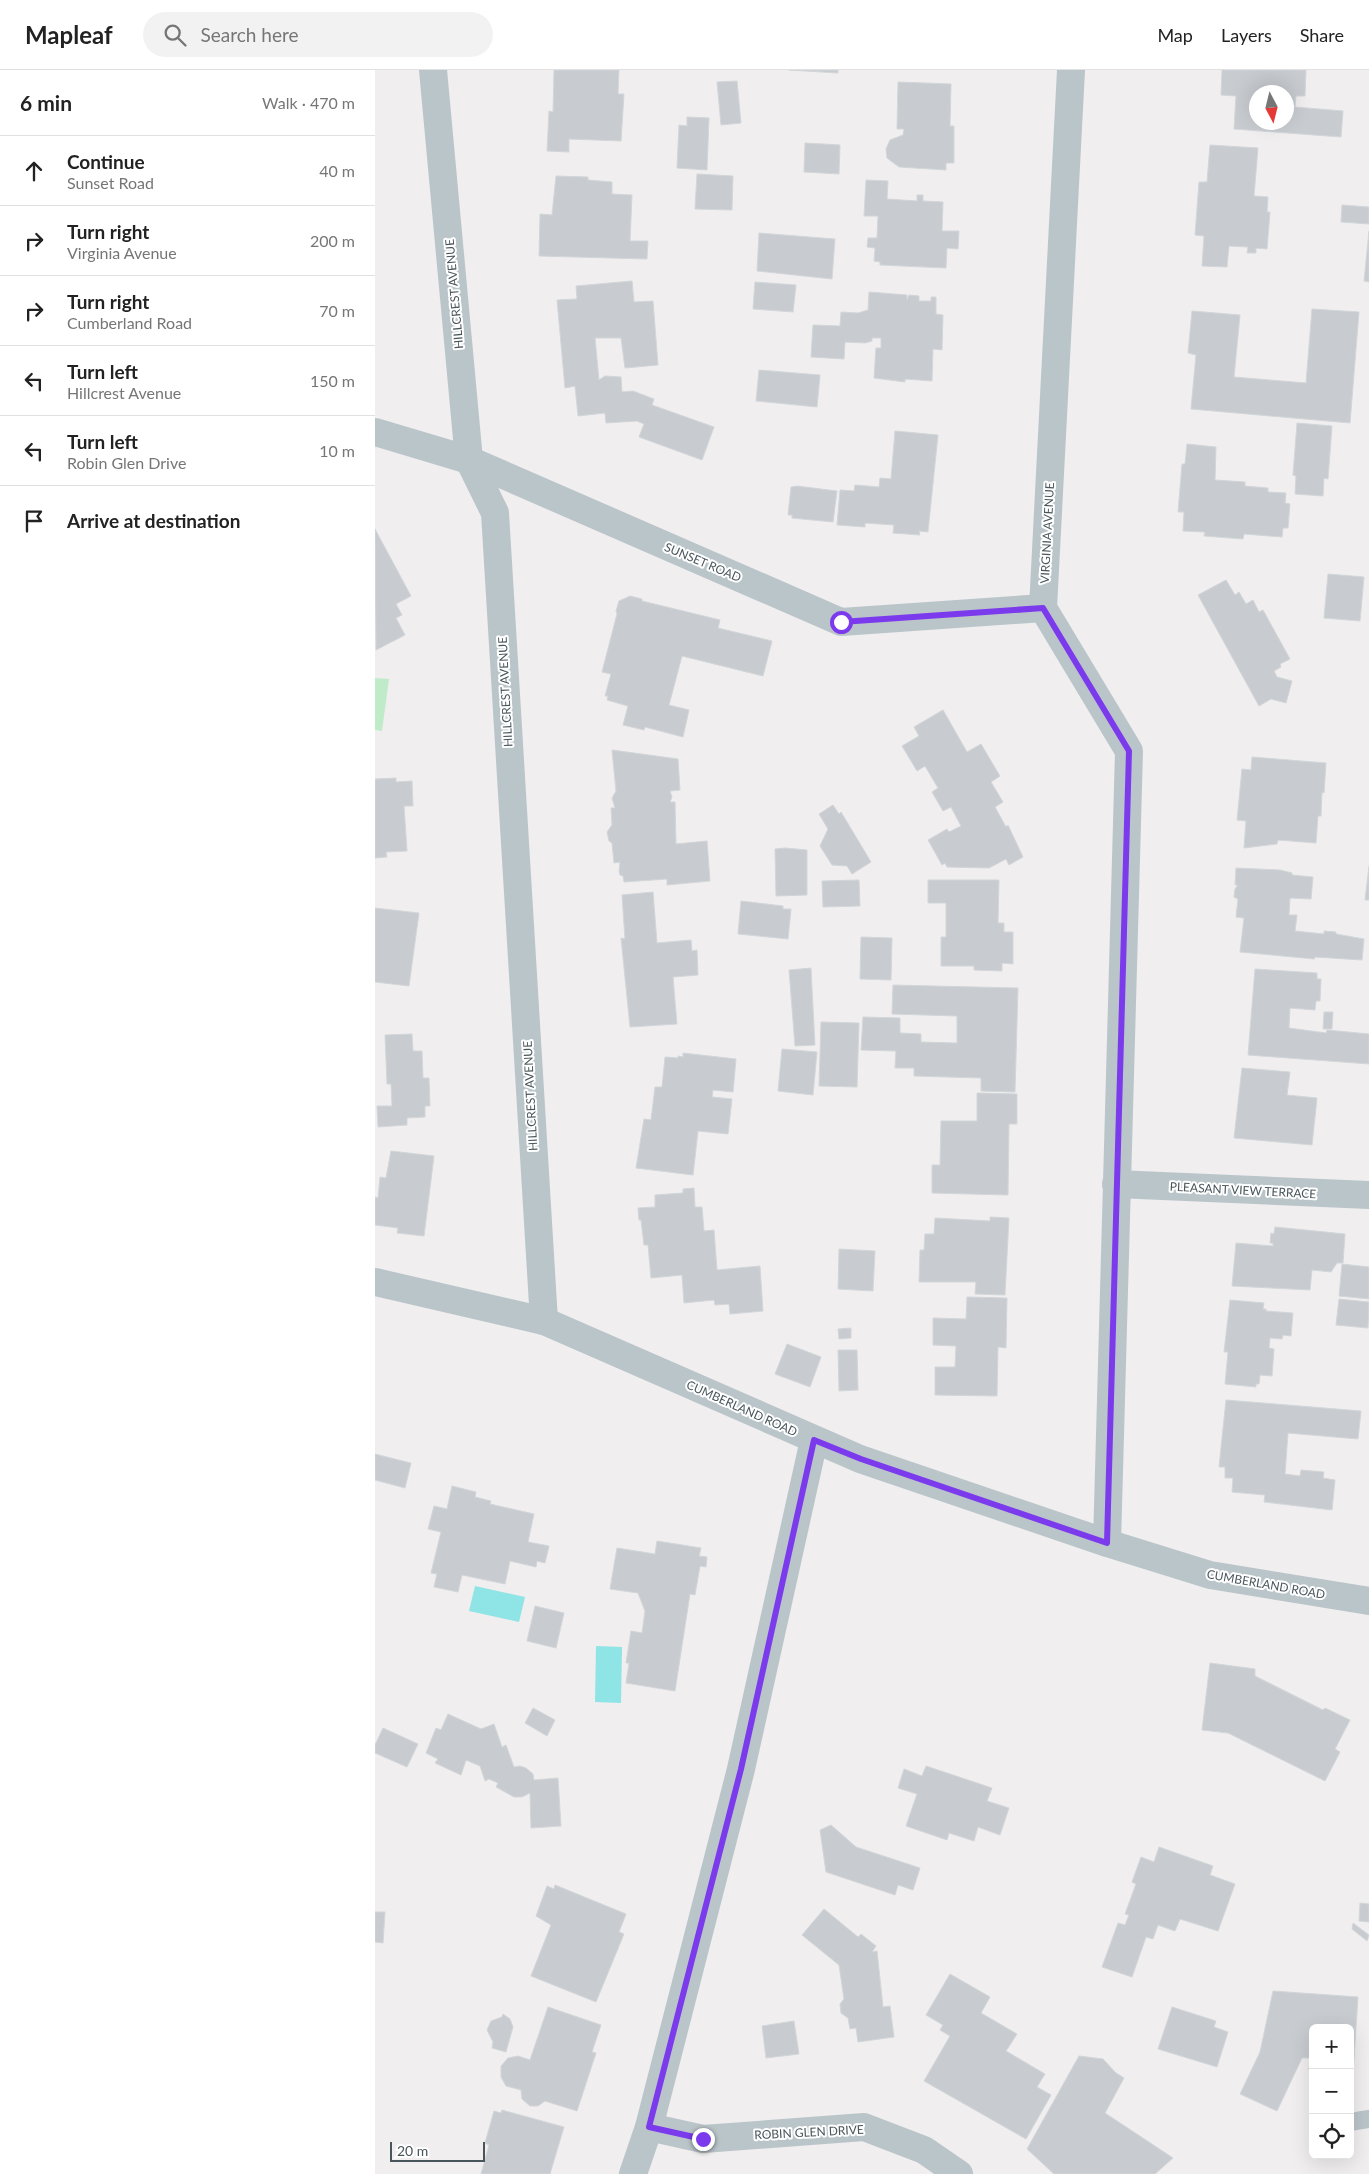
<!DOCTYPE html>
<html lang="en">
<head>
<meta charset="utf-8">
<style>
	:root { --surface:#fff; --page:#f2f2f2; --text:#222; --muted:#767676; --line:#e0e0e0 }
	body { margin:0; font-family:Lato,sans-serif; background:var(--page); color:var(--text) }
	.controls { position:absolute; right:15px; bottom:15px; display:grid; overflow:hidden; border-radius:8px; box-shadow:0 5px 20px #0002 }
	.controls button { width:45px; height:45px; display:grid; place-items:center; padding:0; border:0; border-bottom:1px solid var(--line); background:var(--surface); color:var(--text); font:25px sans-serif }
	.compass { position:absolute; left:874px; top:15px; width:45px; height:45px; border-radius:50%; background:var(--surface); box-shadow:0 5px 20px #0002; rotate:173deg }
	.scale { position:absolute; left:15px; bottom:12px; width:95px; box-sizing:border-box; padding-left:5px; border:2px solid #48555a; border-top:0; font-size:14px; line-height:18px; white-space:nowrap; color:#48555a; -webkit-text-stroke:4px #fff; paint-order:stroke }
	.stop { position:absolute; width:15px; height:15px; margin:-11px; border:4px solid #7c3aed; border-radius:50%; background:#fff }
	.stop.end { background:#7c3aed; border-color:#fff; box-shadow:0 1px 5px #0008 }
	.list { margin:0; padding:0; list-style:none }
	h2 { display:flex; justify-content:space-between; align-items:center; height:65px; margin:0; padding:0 20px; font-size:21px }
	h2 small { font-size:16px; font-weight:400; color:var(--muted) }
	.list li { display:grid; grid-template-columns:32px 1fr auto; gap:15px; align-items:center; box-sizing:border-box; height:70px; padding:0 20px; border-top:1px solid var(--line) }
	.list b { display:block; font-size:19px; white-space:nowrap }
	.list p { margin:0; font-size:16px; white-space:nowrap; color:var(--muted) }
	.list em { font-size:16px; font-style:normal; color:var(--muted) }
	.icon { flex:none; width:28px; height:28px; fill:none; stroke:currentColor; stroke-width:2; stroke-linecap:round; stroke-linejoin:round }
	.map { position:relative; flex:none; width:994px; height:2104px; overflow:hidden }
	header { display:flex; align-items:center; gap:30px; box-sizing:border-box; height:70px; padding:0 25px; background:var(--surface); border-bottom:1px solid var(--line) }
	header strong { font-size:24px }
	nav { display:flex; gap:28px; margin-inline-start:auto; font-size:18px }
	.search { width:350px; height:45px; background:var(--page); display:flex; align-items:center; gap:12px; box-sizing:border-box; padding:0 18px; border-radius:28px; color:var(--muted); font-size:19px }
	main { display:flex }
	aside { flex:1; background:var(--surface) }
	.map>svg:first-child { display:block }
</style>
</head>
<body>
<header>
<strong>Mapleaf</strong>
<div class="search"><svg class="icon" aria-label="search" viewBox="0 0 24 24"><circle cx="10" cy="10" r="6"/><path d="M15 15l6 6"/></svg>Search here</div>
<nav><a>Map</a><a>Layers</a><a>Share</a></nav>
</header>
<main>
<aside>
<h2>6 min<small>Walk · 470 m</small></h2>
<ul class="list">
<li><svg class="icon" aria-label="ahead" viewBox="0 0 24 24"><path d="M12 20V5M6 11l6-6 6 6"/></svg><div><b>Continue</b><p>Sunset Road</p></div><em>40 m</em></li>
<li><svg class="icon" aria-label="right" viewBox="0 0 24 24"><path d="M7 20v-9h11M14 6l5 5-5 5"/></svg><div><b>Turn right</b><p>Virginia Avenue</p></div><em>200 m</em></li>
<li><svg class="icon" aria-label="right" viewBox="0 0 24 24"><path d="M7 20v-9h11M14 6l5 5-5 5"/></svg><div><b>Turn right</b><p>Cumberland Road</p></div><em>70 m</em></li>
<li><svg class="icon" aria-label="left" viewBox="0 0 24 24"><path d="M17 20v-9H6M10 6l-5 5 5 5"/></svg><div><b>Turn left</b><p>Hillcrest Avenue</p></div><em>150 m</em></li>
<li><svg class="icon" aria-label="left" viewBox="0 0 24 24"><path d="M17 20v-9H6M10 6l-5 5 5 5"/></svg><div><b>Turn left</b><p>Robin Glen Drive</p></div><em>10 m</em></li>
<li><svg class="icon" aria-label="arrive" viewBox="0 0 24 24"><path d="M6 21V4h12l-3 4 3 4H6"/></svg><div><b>Arrive at destination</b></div></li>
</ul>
</aside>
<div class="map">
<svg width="994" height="2104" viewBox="0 0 994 2104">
	<rect width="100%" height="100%" fill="#f0eeef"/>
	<!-- green -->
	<polygon fill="#bfebc8" points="0,608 14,609 7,661 0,660"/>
	<!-- water -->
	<g fill="#8fe4e5">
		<polygon points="100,1516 150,1527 144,1552 94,1541"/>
		<polygon points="221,1576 247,1577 246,1633 220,1632"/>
	</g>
	<!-- building -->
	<g fill="#c8ccd0" stroke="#d2d6d9" fill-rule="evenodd">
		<polygon points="179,0 244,0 243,24 249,24 246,71 194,69 194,82 172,81 174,41 178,42"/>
		<polygon points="414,0 463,0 463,3"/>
		<path d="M847 0H931L930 26H921L920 37 968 41 966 67 859 59 861 26 846 25ZM882 22H912V52H882Z"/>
		<polygon points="362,11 366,53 346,55 342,12"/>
		<polygon points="523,12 576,14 575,56 579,56 579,93 571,93 571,100 524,97 512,88 511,79 515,70 528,65 529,59 522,59"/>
		<polygon points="312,47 334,48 332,100 302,98 304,55 312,56"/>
		<polygon points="430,73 465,75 464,104 429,102"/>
		<polygon points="835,75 883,78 879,126 893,127 892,142 895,142 892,179 881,178 881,183 872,183 873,177 854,176 852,197 827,196 829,166 820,165 824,112 832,112"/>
		<polygon points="322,104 358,106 357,140 320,139"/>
		<polygon points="181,106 213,107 213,110 237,112 237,124 257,125 255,171 273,171 272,189 164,186 165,144 177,145"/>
		<polygon points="491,110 513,111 512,129 542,131 542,125 548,125 548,131 568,132 567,161 584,161 583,179 572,178 571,198 505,195 505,192 499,191 500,178 492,177 493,168 502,168 503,146 489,146"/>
		<polygon points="967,135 994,137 994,154 966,152"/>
		<polygon points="994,161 994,212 989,211"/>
		<polygon points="384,163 460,169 457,209 382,201"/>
		<polygon points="257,211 259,232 278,231 283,295 250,298 246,268 220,268 224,310 230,306 246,307 247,322 258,321 279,329 277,335 339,357 327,390 264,367 269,354 262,351 231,353 230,343 203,346 200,316 190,318 182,230 202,229 201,216"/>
		<polygon points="380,212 421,215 418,242 378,239"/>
		<polygon points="494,222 532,225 532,230 534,225 544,226 544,231 556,231 556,227 561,227 561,244 568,245 567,280 558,279 557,311 530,309 530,312 499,308 501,278 506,278 506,268 497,268 497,271 490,273 470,272 469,289 436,287 438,255 465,256 466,242 483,243 493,240"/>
		<polygon points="937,239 984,242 975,353 816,339 821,285 813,283 817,241 865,245 859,307 931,313"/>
		<polygon points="384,300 445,305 442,337 381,331"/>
		<polygon points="922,353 957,356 953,409 949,408 948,426 920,424 921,406 918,405"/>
		<polygon points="520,361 563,365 553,462 544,461 545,465 518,463 519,455 490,453 490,457 462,455 465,420 479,421 480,415 504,417 505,408 516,409"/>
		<polygon points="812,374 841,377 840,410 870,412 870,416 893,418 893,422 911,423 910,433 915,434 913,458 908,458 907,467 869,464 868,469 829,466 830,462 808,461 809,442 803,442 807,394 810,394"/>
		<polygon points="422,416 462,421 458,452 417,448 417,445 413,445 416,417"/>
		<polygon points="0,459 36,526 21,534 27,545 21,548 30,565 1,580"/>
		<polygon points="953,504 989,507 985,551 949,548"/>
		<polygon points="851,510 860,525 864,522 871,534 878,530 884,542 888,540 915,589 905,594 906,597 899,601 902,607 917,611 911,633 896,629 884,636 823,525"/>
		<polygon points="255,526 267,529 267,531 345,550 343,558 397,571 388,606 307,586 294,635 314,640 308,667 270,657 269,660 248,655 253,636 232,630 233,626 230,626 236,604 227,602 242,544 241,541 244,531"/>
		<polygon points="568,640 592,682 606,674 625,706 616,712 628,732 620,737 631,757 633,755 648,787 634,795 631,789 614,798 572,797 570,793 567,795 553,770 572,759 574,762 586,756 576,737 568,741 557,722 563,718 550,696 542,701 527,676 544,666 539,657"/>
		<polygon points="237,680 303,689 305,720 295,721 297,727 295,732 300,732 301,774 332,771 335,811 292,815 292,809 249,812 248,806 245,805 244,801 245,792 239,793 237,773 234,771 232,762 237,755 236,738 240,738 237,728 241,721"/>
		<polygon points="877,687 951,693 949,723 947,722 946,746 943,746 941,773 903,770 902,774 869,778 871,751 862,750 867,699 876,700"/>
		<polygon points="21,708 21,712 37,711 38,736 29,736 32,781 11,782 12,787 0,788 0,709"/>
		<polygon points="458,735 464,744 466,742 496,792 477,804 472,796 457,795 445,776 453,759 444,744"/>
		<polygon points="410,778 432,780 432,825 401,826 400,779"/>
		<polygon points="994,796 994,830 990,830"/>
		<polygon points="861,798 905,800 917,803 917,805 938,807 936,829 915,828 914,845 922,845 920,861 949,864 949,861 961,862 961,864 989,869 987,890 940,887 939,889 865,882 869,848 861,847 863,829 859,827 860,819 863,815 860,815"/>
		<polygon points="484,810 485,836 448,837 447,811"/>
		<polygon points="553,810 624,810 623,853 629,853 629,862 638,862 638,894 627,893 627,901 599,900 599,896 566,896 566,867 571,867 571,833 553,833"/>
		<polygon points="278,822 282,873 316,870 317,881 322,880 323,905 298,907 302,954 255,957 246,868 250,869 247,825"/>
		<polygon points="366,831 408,836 408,839 416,839 413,869 363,864"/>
		<polygon points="0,838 44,843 34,916 0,912"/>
		<polygon points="486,867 517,868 516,910 485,909"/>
		<polygon points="436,898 440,975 420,976 414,900"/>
		<polygon points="880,899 942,903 942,909 946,909 945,931 941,931 940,940 915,938 914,958 951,963 952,960 994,964 994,994 873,985"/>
		<polygon points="518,915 643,918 640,1022 606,1021 606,1008 539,1006 539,998 520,998 521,981 486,980 488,947 525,948 525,963 546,964 546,972 582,973 582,946 517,944"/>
		<polygon points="949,942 958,942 957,959 948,959"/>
		<polygon points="446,952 484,953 482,1017 444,1016"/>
		<polygon points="37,964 38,981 47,981 48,1008 54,1008 55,1036 50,1036 50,1047 32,1048 32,1055 3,1057 2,1036 17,1036 16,1014 12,1014 10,965"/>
		<polygon points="407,979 442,982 438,1025 403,1021"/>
		<polygon points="308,983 361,989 358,1022 338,1020 337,1027 357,1029 353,1064 323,1061 318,1105 261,1098 269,1049 276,1050 280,1017 287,1017 290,987 303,988 303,986 308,987"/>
		<polygon points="867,998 915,1002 912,1025 942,1028 937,1075 859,1068"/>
		<polygon points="602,1023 642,1024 642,1054 634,1054 633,1125 557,1123 557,1095 565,1095 566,1051 602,1051"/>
		<polygon points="16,1081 59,1086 49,1166 22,1163 23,1158 0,1155 0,1127 3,1128 5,1107 11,1108"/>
		<polygon points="319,1118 320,1137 327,1137 329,1161 339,1160 342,1200 385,1196 388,1241 355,1244 354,1234 340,1235 339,1230 309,1233 307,1205 276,1208 273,1175 269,1175 266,1150 264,1150 263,1138 280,1137 280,1125 308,1123 308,1119"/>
		<polygon points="615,1147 634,1148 630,1225 600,1224 601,1212 544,1212 545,1180 549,1180 550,1164 559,1164 560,1148 615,1151"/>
		<polygon points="900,1157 970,1164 968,1193 962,1193 956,1202 937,1200 935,1220 857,1216 861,1173 898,1176 898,1173 895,1173 896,1163 899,1164"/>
		<polygon points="464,1179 500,1181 498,1221 463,1219"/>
		<polygon points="967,1194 994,1197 994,1229 964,1226"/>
		<polygon points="592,1227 632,1228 631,1278 623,1277 622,1326 560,1325 560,1297 580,1297 581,1276 558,1275 558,1248 591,1249"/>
		<polygon points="964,1229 994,1232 993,1258 961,1255"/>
		<polygon points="855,1230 889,1233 888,1239 891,1239 891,1241 918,1243 916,1266 908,1265 907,1269 895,1268 894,1278 899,1279 897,1306 885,1305 884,1314 881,1314 881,1317 850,1314 853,1282 849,1282"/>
		<polygon points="476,1258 476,1268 464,1269 463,1259"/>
		<polygon points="412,1274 446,1287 435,1317 400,1304"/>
		<polygon points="463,1280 482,1280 483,1320 464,1321"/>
		<polygon points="851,1330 986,1341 983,1369 913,1363 910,1404 925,1406 926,1400 949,1402 948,1408 960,1410 957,1440 889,1432 890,1425 857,1422 858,1408 850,1408 850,1397 844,1397"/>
		<polygon points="0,1384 36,1393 30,1418 0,1410"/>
		<polygon points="77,1416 101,1422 100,1427 116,1431 115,1434 159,1444 153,1472 174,1476 170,1493 162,1491 161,1497 135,1491 130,1514 87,1505 83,1522 59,1517 62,1504 56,1503 66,1462 53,1459 59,1436 72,1439"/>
		<polygon points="282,1471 326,1478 324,1486 332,1487 331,1497 325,1496 320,1525 315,1524 300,1621 251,1613 254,1593 251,1593 256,1561 267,1563 270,1541 263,1523 235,1519 242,1478 280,1484"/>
		<polygon points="160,1536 189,1543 181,1578 152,1571"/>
		<polygon points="835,1593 880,1599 880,1606 948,1640 950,1638 975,1650 960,1679 965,1682 950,1711 853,1663 827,1660"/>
		<polygon points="158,1638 180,1650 172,1666 150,1653"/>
		<polygon points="73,1644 106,1659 119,1654 127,1677 131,1675 139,1697 145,1696 151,1698 158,1704 159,1710 183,1708 186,1756 156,1758 155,1723 147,1727 139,1727 121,1717 123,1713 114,1709 110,1711 105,1696 91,1690 86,1705 60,1693 63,1689 51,1683 61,1658 66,1660"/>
		<polygon points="8,1658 43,1674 32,1697 0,1683 0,1675"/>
		<polygon points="551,1696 617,1718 612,1731 634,1738 625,1765 603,1757 599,1771 574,1763 572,1770 531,1756 542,1724 523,1718 529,1699 547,1706"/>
		<polygon points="456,1755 481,1777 545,1798 538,1820 523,1815 520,1825 451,1802 445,1760"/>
		<polygon points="784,1777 838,1796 835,1805 860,1814 843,1861 805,1849 800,1861 783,1855 778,1869 771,1867 757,1907 727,1897 743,1853 750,1855 754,1845 750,1844 761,1814 757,1812 766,1787 779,1792"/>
		<polygon points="180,1815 251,1844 244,1862 249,1864 221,1932 156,1906 176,1855 161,1846 172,1816 179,1819"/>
		<polygon points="985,1833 994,1834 994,1852 984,1851"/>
		<polygon points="449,1839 483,1867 486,1864 501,1876 497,1882 502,1881 508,1937 515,1936 519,1967 483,1972 481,1958 475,1959 473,1948 466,1943 465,1934 469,1929 464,1895 427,1865"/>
		<polygon points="0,1842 10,1842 8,1873 0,1872"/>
		<polygon points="978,1853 994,1865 992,1871 977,1859"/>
		<polygon points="575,1904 615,1927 606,1943 642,1964 631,1981 670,2004 662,2017 676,2025 651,2069 549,2011 575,1966 565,1960 568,1955 551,1945"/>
		<polygon points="898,1921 983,1927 978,2004 975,2003 975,1958 938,1958 938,2001 934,2000 935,1988 927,1988 902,2041 865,2024 885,1982"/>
		<polygon points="173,1937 226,1955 217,1982 221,1983 202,2041 170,2031 163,2036 155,2036 147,2029 146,2020 131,2016 126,2007 126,1996 133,1988 143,1986 155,1990"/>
		<polygon points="797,1937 841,1951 839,1957 853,1962 842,1997 783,1979"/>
		<polygon points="128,1944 135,1949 138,1957 131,1982 117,1978 118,1972 112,1960 116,1951 127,1947"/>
		<polygon points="419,1951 424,1984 391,1988 387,1956"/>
		<polygon points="704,1986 728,1989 741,2003 749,2008 730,2043 798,2088 780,2104 679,2104 652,2079"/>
		<polygon points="127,2040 189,2057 175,2104 106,2104 114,2075 110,2073 119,2041 126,2043"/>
	</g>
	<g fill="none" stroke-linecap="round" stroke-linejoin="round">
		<!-- service -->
		<polyline stroke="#bac5ca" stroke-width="18" points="975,2052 994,2049"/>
		<!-- minor -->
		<g stroke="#bac5ca" stroke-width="28">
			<polyline points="58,0 94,390 120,443 169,1251"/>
			<polyline points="696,0 668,538 754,681 732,1473"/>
			<polyline points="0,362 94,390 466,552 668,538"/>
			<polyline points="741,1114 994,1125"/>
			<polyline points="0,1212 169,1251 485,1389 732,1473 835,1505 994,1531"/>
			<polyline points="274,2057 328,2069 489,2057 549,2080 584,2104"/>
			<polyline points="258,2104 274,2057 366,1699 439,1370"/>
		</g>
	</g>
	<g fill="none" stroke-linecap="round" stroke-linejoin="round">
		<!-- route -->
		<polyline stroke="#7c3aed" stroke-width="6" points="328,2069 274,2057 366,1699 439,1370 486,1389 732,1473 754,681 668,538 466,552"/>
	</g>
	<g text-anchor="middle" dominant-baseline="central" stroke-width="4" stroke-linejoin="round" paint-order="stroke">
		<!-- street labels -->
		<g font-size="12" fill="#48555a" stroke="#fff">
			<text transform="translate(79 224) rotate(-95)">HILLCREST AVENUE</text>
			<text transform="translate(672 463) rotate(-87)">VIRGINIA AVENUE</text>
			<text transform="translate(328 492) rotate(23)">SUNSET ROAD</text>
			<text transform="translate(130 622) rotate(-93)">HILLCREST AVENUE</text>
			<text transform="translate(155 1026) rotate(-93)">HILLCREST AVENUE</text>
			<text transform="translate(868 1120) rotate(3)">PLEASANT VIEW TERRACE</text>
			<text transform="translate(367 1338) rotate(24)">CUMBERLAND ROAD</text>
			<text transform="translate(891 1514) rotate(10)">CUMBERLAND ROAD</text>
			<text transform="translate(434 2062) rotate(-3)">ROBIN GLEN DRIVE</text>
		</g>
	</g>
</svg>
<div class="controls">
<button>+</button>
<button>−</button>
<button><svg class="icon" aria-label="locate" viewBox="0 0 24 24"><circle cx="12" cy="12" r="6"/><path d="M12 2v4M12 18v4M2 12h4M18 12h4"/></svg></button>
</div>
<svg class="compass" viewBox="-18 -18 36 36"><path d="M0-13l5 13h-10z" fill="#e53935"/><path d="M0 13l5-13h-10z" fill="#767676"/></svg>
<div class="scale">20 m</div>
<div class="stop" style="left:466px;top:552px"></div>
<div class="stop end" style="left:328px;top:2069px"></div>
</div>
</main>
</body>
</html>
